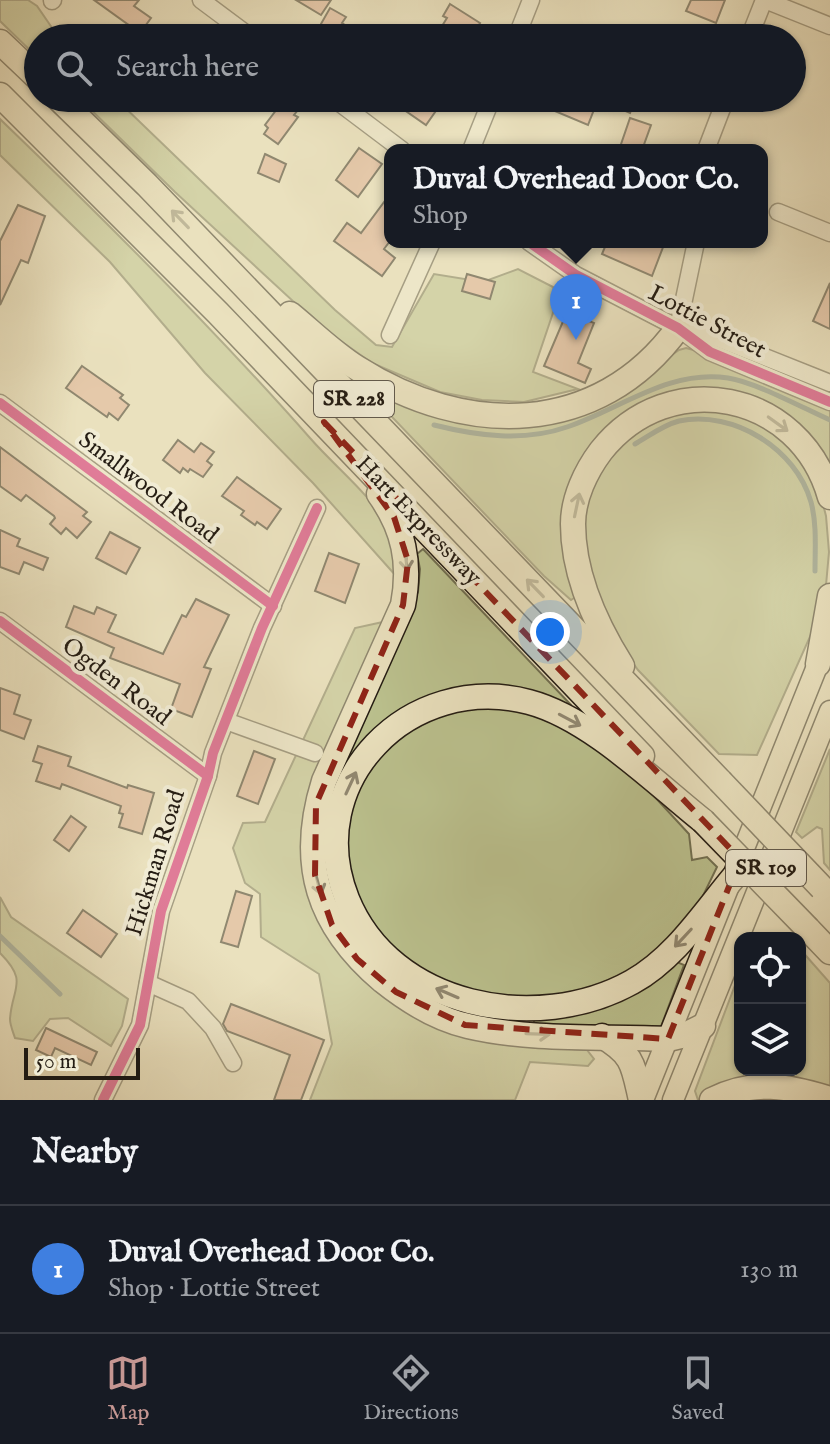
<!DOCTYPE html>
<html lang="en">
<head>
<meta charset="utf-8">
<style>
	:root { --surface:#171b24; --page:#20242c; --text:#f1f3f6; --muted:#9ea1a6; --line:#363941; --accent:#c59692 }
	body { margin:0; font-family:"IM FELL English",serif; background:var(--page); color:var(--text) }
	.controls { position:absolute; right:24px; bottom:24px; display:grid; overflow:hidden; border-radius:16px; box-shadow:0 2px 6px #0004 }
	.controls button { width:72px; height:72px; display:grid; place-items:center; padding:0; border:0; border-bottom:2px solid var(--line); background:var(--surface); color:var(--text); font:40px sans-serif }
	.scale { position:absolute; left:24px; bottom:20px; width:116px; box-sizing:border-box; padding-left:8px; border:4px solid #241c13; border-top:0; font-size:22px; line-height:28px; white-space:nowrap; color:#241c13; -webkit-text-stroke:6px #f1ecd5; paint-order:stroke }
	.you { position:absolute; left:550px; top:632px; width:28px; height:28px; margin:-20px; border:6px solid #fff; border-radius:50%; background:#1a73e8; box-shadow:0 0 0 12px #1a73e833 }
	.badge { display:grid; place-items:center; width:52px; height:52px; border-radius:50%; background:var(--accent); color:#fff; font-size:26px; font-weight:700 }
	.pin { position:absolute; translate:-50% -66px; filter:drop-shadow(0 2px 4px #0008) }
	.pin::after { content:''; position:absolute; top:42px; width:28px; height:24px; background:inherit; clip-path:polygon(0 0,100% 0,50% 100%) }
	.popup { position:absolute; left:384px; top:144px; width:384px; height:104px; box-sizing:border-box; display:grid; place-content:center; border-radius:16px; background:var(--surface); filter:drop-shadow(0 2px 6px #0005); font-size:26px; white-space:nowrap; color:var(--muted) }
	.popup b { font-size:30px; color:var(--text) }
	.popup::after { content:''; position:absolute; left:50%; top:100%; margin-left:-16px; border:16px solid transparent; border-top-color:var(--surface) }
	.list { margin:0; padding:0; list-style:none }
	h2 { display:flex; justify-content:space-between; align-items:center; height:104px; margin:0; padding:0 32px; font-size:34px }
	h2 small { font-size:26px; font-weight:400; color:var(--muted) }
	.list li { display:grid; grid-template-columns:52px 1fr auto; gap:24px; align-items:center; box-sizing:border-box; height:128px; padding:0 32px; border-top:2px solid var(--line) }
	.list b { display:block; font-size:30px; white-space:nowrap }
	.list p { margin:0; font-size:26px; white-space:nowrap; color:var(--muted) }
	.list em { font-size:26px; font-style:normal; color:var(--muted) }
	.icon { flex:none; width:44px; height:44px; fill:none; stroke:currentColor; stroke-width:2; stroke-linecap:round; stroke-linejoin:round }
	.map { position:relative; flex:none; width:830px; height:1100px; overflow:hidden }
	.search { position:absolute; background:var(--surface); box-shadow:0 2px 6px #0004; left:24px; right:24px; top:24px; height:88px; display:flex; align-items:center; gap:20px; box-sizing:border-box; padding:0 28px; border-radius:44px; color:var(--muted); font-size:30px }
	.sheet { height:232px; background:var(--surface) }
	nav { display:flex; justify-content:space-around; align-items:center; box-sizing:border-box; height:112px; border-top:2px solid var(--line); background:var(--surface); font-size:22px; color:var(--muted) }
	nav a { display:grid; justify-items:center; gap:4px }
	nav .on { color:var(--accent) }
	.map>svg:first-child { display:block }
</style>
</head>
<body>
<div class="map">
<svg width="830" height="1100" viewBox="0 0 830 1100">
	<rect width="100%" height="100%" fill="#eae1be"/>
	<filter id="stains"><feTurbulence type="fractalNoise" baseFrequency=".0025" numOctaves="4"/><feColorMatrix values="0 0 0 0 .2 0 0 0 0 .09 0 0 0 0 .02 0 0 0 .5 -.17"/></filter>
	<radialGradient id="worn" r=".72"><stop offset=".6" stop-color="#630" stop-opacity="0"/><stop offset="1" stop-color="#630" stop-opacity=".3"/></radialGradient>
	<!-- green -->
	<g fill="#bbc18e" stroke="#706e50" stroke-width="2">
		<polygon points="0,0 28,0 37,6 59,38 38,38 38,58 0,21"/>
		<polygon points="79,98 115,98 335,310 376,345 392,347 434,274 483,282 518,269 553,287 557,301 533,372 578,389 524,402 482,400 440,392 372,363 321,327 175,192"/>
		<path d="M0 119C107 222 212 327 310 438 336 468 371 494 390 530 397 542 395 563 397 577L313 483 205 373 110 262 0 155Z"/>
		<polygon points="686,348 697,351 830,407 830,476 791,422 671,396 577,472 577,596 571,600 544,576 372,396 380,396 436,414 605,401 679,350"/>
		<polygon points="730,410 781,434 817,481 826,516 829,552 826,585 813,630 757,755 719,754 638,670 623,649 582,562 583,505 609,452 658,414"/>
		<polygon points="423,549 571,705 568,711 469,689 352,764 341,757 418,592 420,569 417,554"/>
		<path d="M383 622C367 659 350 696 333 733 324 753 313 773 308 795 276 916 368 1018 484 1041 517 1048 552 1048 587 1050L594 1059 588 1066 530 1062 515 1100H310L332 1044 319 974 261 937 260 894 245 883 233 848 243 823 265 822 355 628Z"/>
		<polygon points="495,703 560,721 630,770 689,834 692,860 707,857 717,867 698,906 648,963 561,1001 455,990 404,961 363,915 347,866 347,814 373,758 418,722 440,712"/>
		<polygon points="830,749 830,870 824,863 822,829 817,827 802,838 796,832"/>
		<path d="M0 897 11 917 128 999 122 1026 111 1046 68 1018 50 1019 33 1041 15 1038C13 1032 10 1025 10 1019 12 987 29 982 0 953Z"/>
		<polygon points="800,949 830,983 830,1093 717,1089 698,1100 695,1091 740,972 740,1070 800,1070"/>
		<polygon points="681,954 679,963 684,965 659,1032 534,1027 534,1017"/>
	</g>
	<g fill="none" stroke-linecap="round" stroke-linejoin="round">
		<!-- stream -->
		<g stroke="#6a7c75" stroke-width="5">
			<path d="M434 425C478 436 524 442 567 427 620 409 669 369 728 378 755 382 803 408 830 420"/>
			<path d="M635 444C649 436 663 425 679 421 734 410 796 449 811 502 817 524 815 549 815 571"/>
			<polyline points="0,936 60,994"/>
		</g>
	</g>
	<!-- building -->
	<g fill="#e1aa93" stroke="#241c13" stroke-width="2">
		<polygon points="94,0 139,0 134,6 151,18 140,33"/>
		<polygon points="296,0 331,0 321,15"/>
		<polygon points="691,0 725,0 716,23 686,11"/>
		<polygon points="450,4 480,23 472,36 465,32 462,38 451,38 439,31 447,18 443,16"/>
		<polygon points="330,8 346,17 342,23 364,38 313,38"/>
		<polygon points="387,98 430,98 440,105 426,125"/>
		<polygon points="524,98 573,98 595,107 588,125"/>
		<polygon points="595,98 636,98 630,113"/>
		<polygon points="287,102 298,110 294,115 298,117 278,144 264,134 268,128 265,125 280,105 283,107"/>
		<polygon points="630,118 651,125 642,150 619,150"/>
		<polygon points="359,148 382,164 358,197 336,180"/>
		<polygon points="265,154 286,164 279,182 258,173"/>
		<polygon points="390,194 390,241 384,249 395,258 382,276 334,241 347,223 361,233"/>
		<polygon points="18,205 45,216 28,263 21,260 0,305 0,241"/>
		<polygon points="607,242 665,242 652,276 602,254"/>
		<polygon points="467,274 495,282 490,299 462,291"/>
		<polygon points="830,283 830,329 813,321"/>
		<polygon points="567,312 594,323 578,363 591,369 585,383 544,366"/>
		<polygon points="82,366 123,395 120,398 129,405 118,420 109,413 107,417 66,388"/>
		<polygon points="178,440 194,452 201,443 214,452 207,461 212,465 203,477 190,469 188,472 183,468 180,473 163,460"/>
		<polygon points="0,447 87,512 83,516 91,522 77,538 66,528 61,534 50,524 55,518 54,516 26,495 21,501 0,486"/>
		<polygon points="237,477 281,509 267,529 257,522 255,525 241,515 244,511 222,496"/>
		<polygon points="0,530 20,539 17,546 48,558 43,570 24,562 19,574 0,567"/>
		<polygon points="110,532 140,548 126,574 96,558"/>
		<polygon points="329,553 359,564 345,603 315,591"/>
		<polygon points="196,599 229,615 204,667 211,669 192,717 171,709 180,684 110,658 114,648 66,627 74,606 94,614 97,607 116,615 108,632 163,654 182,615 186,617"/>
		<polygon points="0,688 20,695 14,714 31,720 24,739 0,730"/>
		<polygon points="38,746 71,757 68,766 127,788 128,785 154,793 142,834 119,827 123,814 119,813 121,806 62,784 60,789 36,781 42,764 33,761"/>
		<polygon points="254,751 275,759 258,804 237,796"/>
		<polygon points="71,816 86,827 69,851 54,840"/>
		<polygon points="236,891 252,896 238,947 221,942"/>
		<polygon points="83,910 117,934 101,957 67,933"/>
		<polygon points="231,1004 324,1040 301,1100 274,1100 290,1055 227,1031 223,1024"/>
		<polygon points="46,1028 97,1052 91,1065 55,1048 51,1057 36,1050"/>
	</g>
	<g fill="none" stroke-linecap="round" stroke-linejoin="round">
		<!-- minor casing -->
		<g stroke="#564d3e" stroke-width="19">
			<g id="minor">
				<polyline points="201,0 252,38"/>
				<polyline points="765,0 830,26"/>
				<polyline points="52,1 53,0"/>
				<polyline points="516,38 531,0"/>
				<polyline points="749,38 764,0"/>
				<polyline points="333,98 402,150"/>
				<polyline points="471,150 492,98"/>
				<polyline points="706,150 726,98"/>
				<polyline points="778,212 830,233"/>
				<polyline points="529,242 576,275 678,328 710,352 830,402"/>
				<polyline points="678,328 696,242"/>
				<polyline points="687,330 717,338 830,383"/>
				<polyline points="390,335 432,242"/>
				<polyline points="0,403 273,606"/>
				<polyline points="0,621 208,776"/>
				<polyline points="226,721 315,753"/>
				<polyline points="148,983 188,1001 213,1028 233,1063"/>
				<polyline points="103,1100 140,1025 161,911 208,776 213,753 262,628 317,508"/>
			</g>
		</g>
		<!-- major casing -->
		<g stroke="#241c13" stroke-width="23">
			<g id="major">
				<polyline points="643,1100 824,649"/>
				<polyline points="673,1100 830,711"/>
			</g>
		</g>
		<!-- highway casing -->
		<g stroke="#241c13" stroke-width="27">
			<g id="highway">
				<polyline points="0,42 38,78"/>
				<polyline points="0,95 218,313 642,756"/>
				<polyline points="58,98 147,185 720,781"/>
				<path d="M290 314C312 332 333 353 357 368 465 437 598 438 678 328"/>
				<path d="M379 494C404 529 411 563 403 605L324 781C298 864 318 926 383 981 408 1001 437 1019 468 1026 533 1041 603 1036 668 1039L685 1035 703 1026"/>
				<polyline points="818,664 830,596"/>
				<path d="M622 666C595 623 573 575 573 524 573 498 586 471 601 451 669 365 800 391 830 497"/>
				<path d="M703 821C654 782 590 718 529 702 410 671 300 781 347 899 391 1008 537 1035 632 982 674 959 703 914 733 878"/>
				<polyline points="808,929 830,952"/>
				<path d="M602 1036C634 1055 633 1065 641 1100"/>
				<path d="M712 1100C753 1079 789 1086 830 1099"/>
			</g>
		</g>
		<!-- minor -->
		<use href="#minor" stroke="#f1ecd5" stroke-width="16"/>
		<!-- major -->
		<use href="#major" stroke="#eae1be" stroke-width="20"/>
		<!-- highway -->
		<use href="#highway" stroke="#eae1be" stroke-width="24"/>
		<!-- highway-bridge casing -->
		<g stroke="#241c13" stroke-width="27" stroke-linecap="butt">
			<g id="highway-bridge">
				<polyline points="720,781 822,888"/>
				<polyline points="703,821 808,929"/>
			</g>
		</g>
		<!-- highway-bridge -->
		<use href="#highway-bridge" stroke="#eae1be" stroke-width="24"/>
		<!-- cycleway casing -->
		<g stroke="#f1ecd5" stroke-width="15">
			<g id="cycleway">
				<polyline points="529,242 576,275 678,328 710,352 830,402"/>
				<polyline points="0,403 273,606"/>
				<polyline points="0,621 208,776"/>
				<polyline points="103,1100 140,1025 161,911 208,776 213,753 262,628 317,508"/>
			</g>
		</g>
		<!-- cycleway -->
		<use href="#cycleway" stroke="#d6006c" stroke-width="10"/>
	</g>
	<!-- one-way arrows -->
	<defs><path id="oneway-shaft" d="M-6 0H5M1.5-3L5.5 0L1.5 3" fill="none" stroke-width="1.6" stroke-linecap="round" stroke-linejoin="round" transform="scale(2)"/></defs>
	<g stroke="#918871">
		<use href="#oneway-shaft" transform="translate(180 219) rotate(-134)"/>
		<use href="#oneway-shaft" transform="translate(778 424) rotate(36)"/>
		<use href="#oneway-shaft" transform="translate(577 505) rotate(-78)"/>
		<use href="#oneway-shaft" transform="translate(406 559) rotate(84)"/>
		<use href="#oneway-shaft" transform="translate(535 588) rotate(-134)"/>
		<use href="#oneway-shaft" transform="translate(570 720) rotate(28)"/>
		<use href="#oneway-shaft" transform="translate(351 783) rotate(-65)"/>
		<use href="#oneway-shaft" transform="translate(318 883) rotate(75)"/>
		<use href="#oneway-shaft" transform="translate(683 938) rotate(133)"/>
		<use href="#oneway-shaft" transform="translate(447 993) rotate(-157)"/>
		<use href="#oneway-shaft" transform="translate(538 1034) rotate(2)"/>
	</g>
	<!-- marked area -->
	<path d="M0 0H830V1100H0ZM324 422 740 859 668 1039 465 1025 396 992 357 959 332 925 315 875 316 804 403 605 408 561 394 517Z" fill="#eae1be" fill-opacity=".55" fill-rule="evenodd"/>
	<path fill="none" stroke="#8f2418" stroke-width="6" stroke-dasharray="16 10" stroke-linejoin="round" d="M324 422 740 859 668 1039 465 1025 396 992 357 959 332 925 315 875 316 804 403 605 408 561 394 517Z"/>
	<g text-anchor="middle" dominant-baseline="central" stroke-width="8" stroke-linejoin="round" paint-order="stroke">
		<!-- shield labels -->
		<g fill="#f1ecd5" stroke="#625a4d" stroke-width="2">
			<rect x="314" y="381" width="80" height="36" rx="6"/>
			<rect x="726" y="850" width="80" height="36" rx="6"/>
		</g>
		<g font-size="22" font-weight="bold" fill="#241c13">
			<text x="354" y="399">SR 228</text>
			<text x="766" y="868">SR 109</text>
		</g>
		<!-- street labels -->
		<g font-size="24" fill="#241c13" stroke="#f1ecd5">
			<text transform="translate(707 322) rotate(28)">Lottie Street</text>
			<text transform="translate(148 488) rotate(37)">Smallwood Road</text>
			<text transform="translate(418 521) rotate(46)">Hart Expressway</text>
			<text transform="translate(116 682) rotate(37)">Ogden Road</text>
			<text transform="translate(156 863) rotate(-73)">Hickman Road</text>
		</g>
	</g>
	<rect width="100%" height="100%" filter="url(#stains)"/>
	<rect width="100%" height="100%" fill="url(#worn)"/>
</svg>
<div class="controls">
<button><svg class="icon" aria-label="locate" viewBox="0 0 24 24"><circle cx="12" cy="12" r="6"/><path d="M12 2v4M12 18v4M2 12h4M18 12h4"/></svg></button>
<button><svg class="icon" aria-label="layers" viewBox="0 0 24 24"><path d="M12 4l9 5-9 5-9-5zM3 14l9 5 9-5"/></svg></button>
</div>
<div class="scale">50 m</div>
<div class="you"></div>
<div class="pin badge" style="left:576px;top:340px;background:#3f7fe0">1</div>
<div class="popup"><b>Duval Overhead Door Co.</b>Shop</div>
<div class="search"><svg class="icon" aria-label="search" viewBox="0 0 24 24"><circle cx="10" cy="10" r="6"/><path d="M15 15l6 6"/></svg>Search here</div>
</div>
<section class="sheet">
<h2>Nearby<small></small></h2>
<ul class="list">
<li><span class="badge" style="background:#3f7fe0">1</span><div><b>Duval Overhead Door Co.</b><p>Shop · Lottie Street</p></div><em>130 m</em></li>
</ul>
</section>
<nav>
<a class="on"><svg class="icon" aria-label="map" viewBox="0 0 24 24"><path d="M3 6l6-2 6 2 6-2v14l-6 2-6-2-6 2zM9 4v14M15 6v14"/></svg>Map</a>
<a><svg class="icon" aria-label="directions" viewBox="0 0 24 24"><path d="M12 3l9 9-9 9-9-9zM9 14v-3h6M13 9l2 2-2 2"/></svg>Directions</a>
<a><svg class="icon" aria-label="saved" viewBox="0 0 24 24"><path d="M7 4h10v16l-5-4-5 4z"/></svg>Saved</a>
</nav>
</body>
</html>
